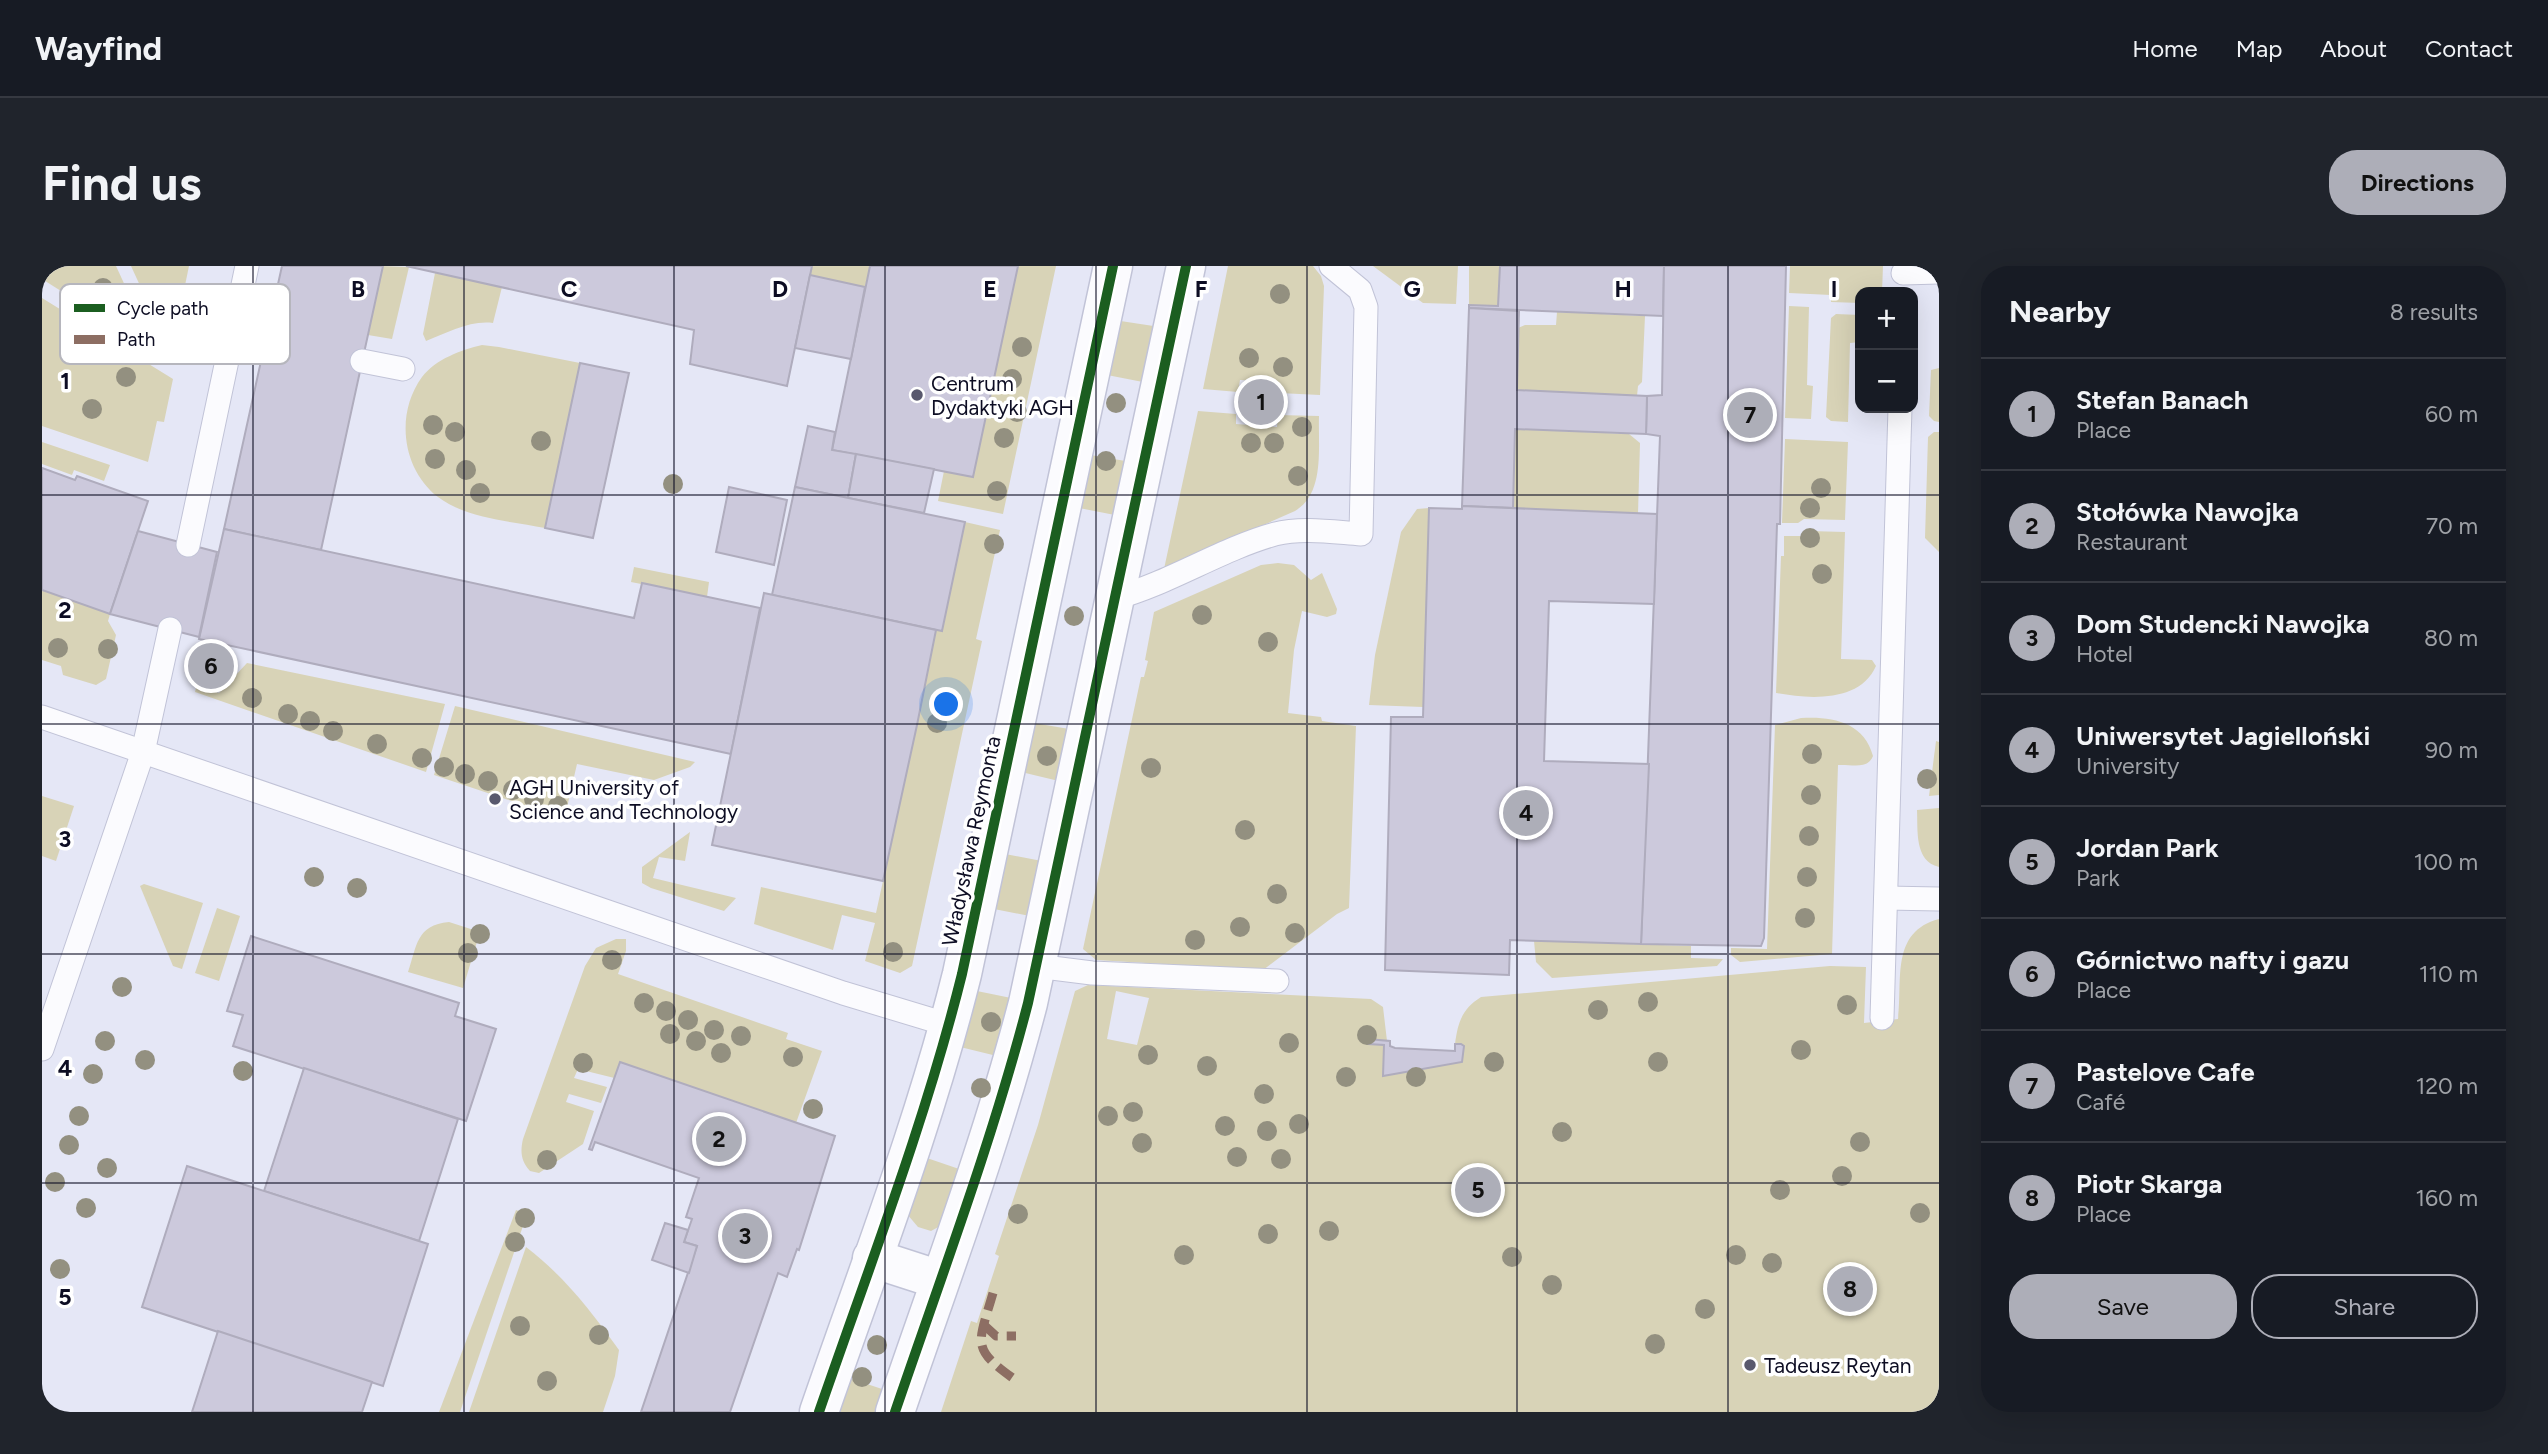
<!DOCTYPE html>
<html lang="en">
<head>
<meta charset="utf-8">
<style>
	:root { --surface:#171b24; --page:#20242c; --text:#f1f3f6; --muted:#9ea1a6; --line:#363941; --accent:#adaeb8 }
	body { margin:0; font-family:Figtree,sans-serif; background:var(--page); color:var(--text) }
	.controls { position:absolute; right:21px; top:21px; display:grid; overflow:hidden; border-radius:14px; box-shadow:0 7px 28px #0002 }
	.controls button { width:63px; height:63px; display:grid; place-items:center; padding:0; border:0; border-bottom:2px solid var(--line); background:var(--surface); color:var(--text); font:35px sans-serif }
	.you { position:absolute; left:905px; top:439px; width:24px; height:24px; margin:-18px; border:5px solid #fff; border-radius:50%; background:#1a73e8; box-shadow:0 0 0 10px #1a73e833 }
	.badge { display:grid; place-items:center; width:46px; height:46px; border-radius:50%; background:var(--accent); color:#111; font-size:23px; font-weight:700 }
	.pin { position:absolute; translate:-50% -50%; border:4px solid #fff; box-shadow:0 2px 7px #0006 }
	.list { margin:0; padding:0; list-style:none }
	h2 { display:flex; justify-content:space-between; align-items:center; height:91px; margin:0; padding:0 28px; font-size:30px }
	h2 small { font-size:23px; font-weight:400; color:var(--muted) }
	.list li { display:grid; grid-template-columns:46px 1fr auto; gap:21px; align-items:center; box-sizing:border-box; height:112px; padding:0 28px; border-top:2px solid var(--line) }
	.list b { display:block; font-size:26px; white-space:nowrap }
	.list p { margin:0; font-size:23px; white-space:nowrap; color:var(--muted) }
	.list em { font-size:23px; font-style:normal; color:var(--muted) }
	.actions { display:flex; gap:14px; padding:21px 28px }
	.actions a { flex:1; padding:16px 0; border:2px solid var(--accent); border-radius:28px; text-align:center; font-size:24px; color:var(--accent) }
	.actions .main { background:var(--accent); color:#111 }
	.map { position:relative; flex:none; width:1897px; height:1146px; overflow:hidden; border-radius:28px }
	header { display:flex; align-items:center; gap:42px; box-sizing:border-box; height:98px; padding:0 35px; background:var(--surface); border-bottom:2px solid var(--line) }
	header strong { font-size:33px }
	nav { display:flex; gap:38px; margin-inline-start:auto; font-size:24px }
	.intro { display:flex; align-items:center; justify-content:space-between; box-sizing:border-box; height:168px; padding:0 42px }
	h1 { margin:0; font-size:49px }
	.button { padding:18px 32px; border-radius:28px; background:var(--accent); color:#111; font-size:24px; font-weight:700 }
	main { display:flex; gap:42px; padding:0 42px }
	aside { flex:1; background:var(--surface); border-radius:28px; box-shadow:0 7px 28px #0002 }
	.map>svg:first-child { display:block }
</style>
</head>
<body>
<header>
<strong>Wayfind</strong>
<nav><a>Home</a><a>Map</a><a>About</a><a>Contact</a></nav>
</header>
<div class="intro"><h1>Find us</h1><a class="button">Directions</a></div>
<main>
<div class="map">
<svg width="1897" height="1146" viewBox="0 0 1897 1146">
	<rect width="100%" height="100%" fill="#e5e7f6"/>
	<!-- green -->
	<g fill="#d8d3b7" fill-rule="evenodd">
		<polygon points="0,0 74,0 109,76 103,78 0,13"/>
		<polygon points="89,0 147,0 129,87"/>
		<polygon points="341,0 367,1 350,73 326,69"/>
		<polygon points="770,0 828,0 823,21 768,9"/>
		<polygon points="976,0 1014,0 961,248 896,235 902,205 931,211"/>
		<polygon points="1186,0 1271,0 1279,10 1282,20 1278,129 1237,127 1237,116 1198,114 1196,126 1161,123"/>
		<polygon points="1331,0 1416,0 1414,38 1381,37"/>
		<polygon points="1427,0 1458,0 1456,40 1427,39"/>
		<polygon points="1748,0 1841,0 1840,26 1818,26 1818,37 1789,36 1789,29 1747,27"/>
		<path d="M393 7 460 21 451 57C428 54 405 67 384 75L381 68Z"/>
		<polygon points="0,32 131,113 122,156 115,155 106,196 0,160"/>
		<polygon points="1747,40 1767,41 1765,119 1771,120 1769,153 1743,152"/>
		<polygon points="1515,46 1603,50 1600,116 1596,120 1595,130 1475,124 1476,62 1483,59 1514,59"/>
		<polygon points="1794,48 1818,49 1818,76 1808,77 1806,156 1789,155 1784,151 1789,52"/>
		<polygon points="1072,54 1118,61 1106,117 1060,108"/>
		<path d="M440 79 457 81 538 97 503 262C469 255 425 253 396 231 360 203 353 148 380 111 394 93 419 84 440 79Z"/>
		<polygon points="1897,102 1897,156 1892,155 1887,150 1889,104"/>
		<path d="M1156 145 1194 148V158L1235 161 1236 149 1277 150C1276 182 1283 227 1253 245L1122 303Z"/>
		<polygon points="1473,163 1587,168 1598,177 1596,248 1471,242"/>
		<polygon points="1892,166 1897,166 1897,286 1883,272 1886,171"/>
		<polygon points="1743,173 1806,176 1803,254 1762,253 1756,257 1740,257"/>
		<polygon points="0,176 68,199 62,215 32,204 30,209 0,198"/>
		<polygon points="1043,188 1089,196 1078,250 1032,241"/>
		<polygon points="1387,242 1381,441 1327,439 1333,389 1359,266 1375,243"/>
		<polygon points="923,256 958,264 934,373 940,375 870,700 858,707 823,695 833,657 800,649 791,684 712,658 719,621 834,647 875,459 894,364 900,365"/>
		<path d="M1767 265 1803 266 1799 393 1830 394 1834 400C1818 437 1766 433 1734 427L1739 290H1742V270H1763Z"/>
		<polygon points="1236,297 1252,299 1269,314 1280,307 1295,343 1294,348 1285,351 1260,345 1252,384 1246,447 1279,451 1280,455 1314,460 1307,642 1295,648 1221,704 1054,694 1041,683 1099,411 1102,411 1106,395 1103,394 1112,346 1219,299"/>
		<polygon points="592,301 667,316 665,331 589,316"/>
		<polygon points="0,324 68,348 66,355 74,369 64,413 54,419 21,409 19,400 0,394"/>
		<polygon points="205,397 403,438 384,506 153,426 157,409 162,410 165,423 177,427"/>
		<polygon points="413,440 653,496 648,501 612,514 535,498 523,550 517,551 392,509"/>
		<path d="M1759 452C1790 450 1822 456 1831 490 1826 504 1809 498 1796 499L1790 688 1698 696 1689 689V682L1725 683 1733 459Z"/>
		<polygon points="986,456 1033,464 1021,516 975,505"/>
		<polygon points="1894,475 1897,476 1897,529 1887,530"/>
		<polygon points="0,530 32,540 14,595 0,590"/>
		<path d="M1897 542V601C1872 595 1876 564 1875 544Z"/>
		<polygon points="648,566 643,595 617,591 611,612 694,632 682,645 609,622 600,617 600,601"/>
		<polygon points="958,587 1005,596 993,651 947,642"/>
		<polygon points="102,618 161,637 140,703 131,700 98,620"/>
		<polygon points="175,642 198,650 177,715 153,707"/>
		<path d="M1897 653V1146H899L929 1055 935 1057 957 990 953 988 996 859 1033 725 1046 719 1329 733 1341 741 1345 775 1325 773 1324 777 1342 779 1341 809 1420 796 1422 780 1413 778C1416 756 1420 743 1439 731L1788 700 1824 701 1822 757 1856 753C1861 714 1848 666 1897 653ZM1074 725 1107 732 1095 779 1065 773Z"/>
		<path d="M407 656 438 666 421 722 366 706C375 680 374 659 407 656Z"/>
		<path d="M574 673H584V685L576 708 746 767 744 773 780 785 754 857 536 803 532 812 565 821 559 837 527 828 524 836 552 845 541 878 497 907 488 905C479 895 478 886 481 873L543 700 554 682Z"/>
		<polygon points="1492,675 1649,680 1649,692 1681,693 1675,700 1510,712 1494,696"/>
		<polygon points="930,724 974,733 959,791 914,780"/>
		<polygon points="879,890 923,905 900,959 889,965 876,961 865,948"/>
		<polygon points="474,944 485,948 418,1146 397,1146"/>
		<path d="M484 981C522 1010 549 1045 577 1084L573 1110 561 1146H427Z"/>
		<polygon points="804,1111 846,1125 839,1146 792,1146"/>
	</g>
	<!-- building -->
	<g fill="#ccc9dc" stroke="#afacbd" stroke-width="2">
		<polygon points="240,0 341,0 279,284 182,263"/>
		<polygon points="364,0 770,0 745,120 648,98 652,64"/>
		<polygon points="828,0 976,0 931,211 790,184"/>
		<polygon points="1458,0 1622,0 1621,50 1427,42 1427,39 1456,40"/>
		<polygon points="1622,0 1744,0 1738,258 1735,258 1722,672 1719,680 1599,678 1618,170 1604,168 1605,130 1620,129"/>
		<polygon points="768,9 823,21 809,93 753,82"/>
		<polygon points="1427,42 1477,45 1475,124 1605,130 1604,168 1473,163 1471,242 1420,240"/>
		<polygon points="538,97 587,107 551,272 503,262"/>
		<polygon points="766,160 793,166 790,184 814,188 806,232 753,221"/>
		<polygon points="814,188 892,203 882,247 806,232"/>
		<polygon points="0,202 33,214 35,210 106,235 68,348 0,324"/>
		<polygon points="687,221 745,234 732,299 674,286"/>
		<polygon points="753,221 923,256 900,365 730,329"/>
		<polygon points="1420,240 1615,248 1612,338 1507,335 1502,495 1607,498 1599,678 1468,674 1467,709 1343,704 1349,451 1381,451 1387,242 1420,243"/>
		<polygon points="182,263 592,352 600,317 718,342 689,488 157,373"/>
		<polygon points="96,265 175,286 157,371 68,348"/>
		<polygon points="722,327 894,364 875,459 841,615 670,579"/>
		<polygon points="209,670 417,737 413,750 454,763 424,855 191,780 201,749 185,745"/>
		<polygon points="1325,773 1348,775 1348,780 1353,782 1413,785 1413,778 1419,778 1422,780 1420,796 1341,810 1342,779 1326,778 1324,777"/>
		<polygon points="578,796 793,870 757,984 755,983 745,1011 736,1007 688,1146 599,1146 655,980 642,976 650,953 644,951 657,912 553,876 550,884 547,883"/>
		<polygon points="262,802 416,853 377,975 222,925"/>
		<polygon points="145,900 386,978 341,1120 100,1041"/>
		<polygon points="623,957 646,964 642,976 655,980 647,1007 610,994"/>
		<polygon points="176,1065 330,1116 320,1146 150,1146"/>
	</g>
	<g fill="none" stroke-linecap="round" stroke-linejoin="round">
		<!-- lane casing -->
		<g stroke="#c1c3d7" stroke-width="25">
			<g id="lane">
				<polyline points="1861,7 1897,6"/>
				<polyline points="190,69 223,75"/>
				<polyline points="320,95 361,103"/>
				<polyline points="146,279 205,0"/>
				<path d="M1073 332C1128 317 1179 283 1233 268 1260 261 1291 266 1319 268L1324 41 1318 24 1289 0"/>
				<polyline points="0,451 801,727 907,759"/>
				<polyline points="1844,632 1897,633"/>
				<polyline points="994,700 1050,707 1235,715"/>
				<polyline points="1840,752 1858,142"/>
				<polyline points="0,783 101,486 128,363"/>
			</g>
		</g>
		<!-- street casing -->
		<g stroke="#c1c3d7" stroke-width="41">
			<g id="street">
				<polyline points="830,992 898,1014"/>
				<path d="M777 1146C827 1001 883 857 920 708L1071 0"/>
				<path d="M853 1146C899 1011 950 876 986 737L1144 0"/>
			</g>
		</g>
		<!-- lane -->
		<use href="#lane" stroke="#fbfbfe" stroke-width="23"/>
		<!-- street -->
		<use href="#street" stroke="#fbfbfe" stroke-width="38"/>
		<!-- quiet -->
		<g stroke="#8d6e63" stroke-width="9" stroke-dasharray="18 9" stroke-linecap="butt">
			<path d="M951 1027C936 1079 928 1082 975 1115"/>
			<polyline points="942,1059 954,1070 974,1070"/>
		</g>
		<!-- cycleway casing -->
		<g stroke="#fff" stroke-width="15">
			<g id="cycleway">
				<path d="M777 1146C827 1001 883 857 920 708L1071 0"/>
				<path d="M853 1146C899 1011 950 876 986 737L1144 0"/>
			</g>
		</g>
		<!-- cycleway -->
		<use href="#cycleway" stroke="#1b5e20" stroke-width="10"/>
	</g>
	<!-- trees -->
	<g fill="#939080">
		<circle cx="61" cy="22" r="10"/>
		<circle cx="1238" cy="28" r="10"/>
		<circle cx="980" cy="81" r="10"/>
		<circle cx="1207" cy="92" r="10"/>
		<circle cx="1241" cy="101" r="10"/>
		<circle cx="84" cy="111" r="10"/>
		<circle cx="970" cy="113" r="10"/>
		<circle cx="1074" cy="137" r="10"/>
		<circle cx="50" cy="143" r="10"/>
		<circle cx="975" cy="146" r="10"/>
		<circle cx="391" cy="159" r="10"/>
		<circle cx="1260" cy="161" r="10"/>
		<circle cx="413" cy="166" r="10"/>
		<circle cx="962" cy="172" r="10"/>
		<circle cx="499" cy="175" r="10"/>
		<circle cx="1209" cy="177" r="10"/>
		<circle cx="1232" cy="177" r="10"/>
		<circle cx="393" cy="193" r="10"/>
		<circle cx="1064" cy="195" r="10"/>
		<circle cx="424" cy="204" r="10"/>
		<circle cx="1256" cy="210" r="10"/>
		<circle cx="631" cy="218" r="10"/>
		<circle cx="1779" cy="222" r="10"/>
		<circle cx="955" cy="225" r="10"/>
		<circle cx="438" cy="227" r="10"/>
		<circle cx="1768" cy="242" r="10"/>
		<circle cx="1768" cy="272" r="10"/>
		<circle cx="952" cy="278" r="10"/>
		<circle cx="1780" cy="308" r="10"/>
		<circle cx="1160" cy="349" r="10"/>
		<circle cx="1032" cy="350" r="10"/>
		<circle cx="1226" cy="376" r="10"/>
		<circle cx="16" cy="382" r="10"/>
		<circle cx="66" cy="383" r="10"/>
		<circle cx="210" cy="432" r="10"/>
		<circle cx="246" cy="448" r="10"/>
		<circle cx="268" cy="455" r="10"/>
		<circle cx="895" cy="457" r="10"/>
		<circle cx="291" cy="465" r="10"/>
		<circle cx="335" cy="478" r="10"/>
		<circle cx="1770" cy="488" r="10"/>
		<circle cx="1005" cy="490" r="10"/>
		<circle cx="380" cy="492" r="10"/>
		<circle cx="402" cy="501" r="10"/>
		<circle cx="1109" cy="502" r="10"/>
		<circle cx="423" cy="508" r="10"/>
		<circle cx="1885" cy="513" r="10"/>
		<circle cx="446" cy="515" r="10"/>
		<circle cx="471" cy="524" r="10"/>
		<circle cx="1769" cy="529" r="10"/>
		<circle cx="492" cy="533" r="10"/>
		<circle cx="516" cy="540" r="10"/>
		<circle cx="1203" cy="564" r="10"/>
		<circle cx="1767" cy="570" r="10"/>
		<circle cx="272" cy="611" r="10"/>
		<circle cx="1765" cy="611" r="10"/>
		<circle cx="315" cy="622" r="10"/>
		<circle cx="1235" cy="628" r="10"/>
		<circle cx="1763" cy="652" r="10"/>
		<circle cx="1198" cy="661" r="10"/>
		<circle cx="1253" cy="667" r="10"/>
		<circle cx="438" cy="668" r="10"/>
		<circle cx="1153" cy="674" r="10"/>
		<circle cx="851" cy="686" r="10"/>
		<circle cx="426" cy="687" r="10"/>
		<circle cx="570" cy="694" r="10"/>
		<circle cx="80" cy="721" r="10"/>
		<circle cx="1606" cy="736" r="10"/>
		<circle cx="602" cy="737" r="10"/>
		<circle cx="1805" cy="739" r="10"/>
		<circle cx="1556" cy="744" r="10"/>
		<circle cx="624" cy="745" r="10"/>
		<circle cx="646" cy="754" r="10"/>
		<circle cx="949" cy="756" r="10"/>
		<circle cx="672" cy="764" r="10"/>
		<circle cx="628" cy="768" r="10"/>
		<circle cx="1325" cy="769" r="10"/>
		<circle cx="699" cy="770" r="10"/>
		<circle cx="63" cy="775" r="10"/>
		<circle cx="654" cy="775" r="10"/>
		<circle cx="1247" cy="777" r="10"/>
		<circle cx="1759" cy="784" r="10"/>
		<circle cx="679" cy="787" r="10"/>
		<circle cx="1106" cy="789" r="10"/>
		<circle cx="751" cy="791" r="10"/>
		<circle cx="103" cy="794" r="10"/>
		<circle cx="1452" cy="796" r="10"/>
		<circle cx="1616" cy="796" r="10"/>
		<circle cx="541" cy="797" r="10"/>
		<circle cx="1165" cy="800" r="10"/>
		<circle cx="201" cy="805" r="10"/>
		<circle cx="51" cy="808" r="10"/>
		<circle cx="1304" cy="811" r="10"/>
		<circle cx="1374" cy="811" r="10"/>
		<circle cx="939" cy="822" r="10"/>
		<circle cx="1222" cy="828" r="10"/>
		<circle cx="771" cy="843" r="10"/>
		<circle cx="1091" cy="846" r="10"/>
		<circle cx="37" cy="850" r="10"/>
		<circle cx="1066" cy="850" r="10"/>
		<circle cx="1257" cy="858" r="10"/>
		<circle cx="1183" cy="860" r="10"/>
		<circle cx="1225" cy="865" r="10"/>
		<circle cx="1520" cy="866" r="10"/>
		<circle cx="1818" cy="876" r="10"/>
		<circle cx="1100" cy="877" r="10"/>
		<circle cx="27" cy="879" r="10"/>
		<circle cx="1195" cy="891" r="10"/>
		<circle cx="1239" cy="893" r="10"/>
		<circle cx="505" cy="894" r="10"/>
		<circle cx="65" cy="902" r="10"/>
		<circle cx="1800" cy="910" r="10"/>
		<circle cx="13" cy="916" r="10"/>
		<circle cx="1738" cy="924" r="10"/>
		<circle cx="44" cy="942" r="10"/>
		<circle cx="1878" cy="947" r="10"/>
		<circle cx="976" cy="948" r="10"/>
		<circle cx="483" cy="952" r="10"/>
		<circle cx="1287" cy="965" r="10"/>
		<circle cx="1226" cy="968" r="10"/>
		<circle cx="473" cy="976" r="10"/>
		<circle cx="1142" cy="989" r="10"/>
		<circle cx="1694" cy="989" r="10"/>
		<circle cx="1470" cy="991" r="10"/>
		<circle cx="1730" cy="997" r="10"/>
		<circle cx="18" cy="1003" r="10"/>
		<circle cx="1510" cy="1019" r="10"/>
		<circle cx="1663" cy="1043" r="10"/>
		<circle cx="478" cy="1060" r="10"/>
		<circle cx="557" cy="1069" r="10"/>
		<circle cx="1613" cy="1078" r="10"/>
		<circle cx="835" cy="1079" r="10"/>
		<circle cx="820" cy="1111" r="10"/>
		<circle cx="505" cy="1115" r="10"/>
	</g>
	<!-- grid -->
	<path fill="none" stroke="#0d0d23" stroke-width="2" stroke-opacity="0.55" d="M211 0V1146M422 0V1146M632 0V1146M843 0V1146M1054 0V1146M1265 0V1146M1475 0V1146M1686 0V1146M0 229H1897M0 458H1897M0 688H1897M0 917H1897"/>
	<!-- markers -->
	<g fill="#59596d" stroke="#fff" stroke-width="2.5">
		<circle cx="875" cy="129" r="7"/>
		<circle cx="453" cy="533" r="7"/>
		<circle cx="1708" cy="1099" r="7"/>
	</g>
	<g text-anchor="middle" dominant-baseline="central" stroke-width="7" stroke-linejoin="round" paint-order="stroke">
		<!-- poi labels -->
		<g font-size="21" fill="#0d0d23" stroke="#fff" text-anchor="start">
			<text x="889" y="117">Centrum<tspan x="889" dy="24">Dydaktyki AGH</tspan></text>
			<text x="467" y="521">AGH University of<tspan x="467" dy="24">Science and Technology</tspan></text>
			<text x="1722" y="1099">Tadeusz Reytan</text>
		</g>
		<!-- street labels -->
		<g font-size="21" fill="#0d0d23" stroke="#fff">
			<text transform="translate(929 575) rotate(-78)">Władysława Reymonta</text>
		</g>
	</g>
	<!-- legend -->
	<rect x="18" y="18" width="230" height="80" rx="10" fill="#fff" stroke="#b6b6bd" stroke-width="2"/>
	<rect x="32" y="38" width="31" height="8" fill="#1b5e20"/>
	<rect x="32" y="69" width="31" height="9" fill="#8d6e63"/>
	<g font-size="19" fill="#0d0d23">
		<text x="75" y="49">Cycle path</text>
		<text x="75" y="80">Path</text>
	</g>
	<g font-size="23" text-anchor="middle" font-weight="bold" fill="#0d0d23" stroke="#fff" stroke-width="7" stroke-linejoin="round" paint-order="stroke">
		<text x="316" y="31">B</text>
		<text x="527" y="31">C</text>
		<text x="738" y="31">D</text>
		<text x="948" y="31">E</text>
		<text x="1159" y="31">F</text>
		<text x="1370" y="31">G</text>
		<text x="1581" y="31">H</text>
		<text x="1792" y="31">I</text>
		<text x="23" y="123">1</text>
		<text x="23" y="352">2</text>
		<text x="23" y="581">3</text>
		<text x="23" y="810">4</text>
		<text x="23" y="1039">5</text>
	</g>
</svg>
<div class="controls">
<button>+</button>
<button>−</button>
</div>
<div class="you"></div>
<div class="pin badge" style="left:1219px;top:136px">1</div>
<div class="pin badge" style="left:677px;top:873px">2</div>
<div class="pin badge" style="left:703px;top:970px">3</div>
<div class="pin badge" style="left:1484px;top:547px">4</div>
<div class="pin badge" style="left:1436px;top:924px">5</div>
<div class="pin badge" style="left:169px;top:400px">6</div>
<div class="pin badge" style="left:1708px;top:149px">7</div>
<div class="pin badge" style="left:1808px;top:1023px">8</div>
</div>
<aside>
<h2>Nearby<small>8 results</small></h2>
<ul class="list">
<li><span class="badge">1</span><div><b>Stefan Banach</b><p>Place</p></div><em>60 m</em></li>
<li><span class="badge">2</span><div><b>Stołówka Nawojka</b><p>Restaurant</p></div><em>70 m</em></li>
<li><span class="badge">3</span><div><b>Dom Studencki Nawojka</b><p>Hotel</p></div><em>80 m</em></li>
<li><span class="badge">4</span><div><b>Uniwersytet Jagielloński</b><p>University</p></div><em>90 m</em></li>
<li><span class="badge">5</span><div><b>Jordan Park</b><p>Park</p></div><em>100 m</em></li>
<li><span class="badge">6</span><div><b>Górnictwo nafty i gazu</b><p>Place</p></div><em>110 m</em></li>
<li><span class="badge">7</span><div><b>Pastelove Cafe</b><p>Café</p></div><em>120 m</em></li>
<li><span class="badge">8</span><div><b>Piotr Skarga</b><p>Place</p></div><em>160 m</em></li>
</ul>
<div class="actions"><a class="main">Save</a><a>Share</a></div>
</aside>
</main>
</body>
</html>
